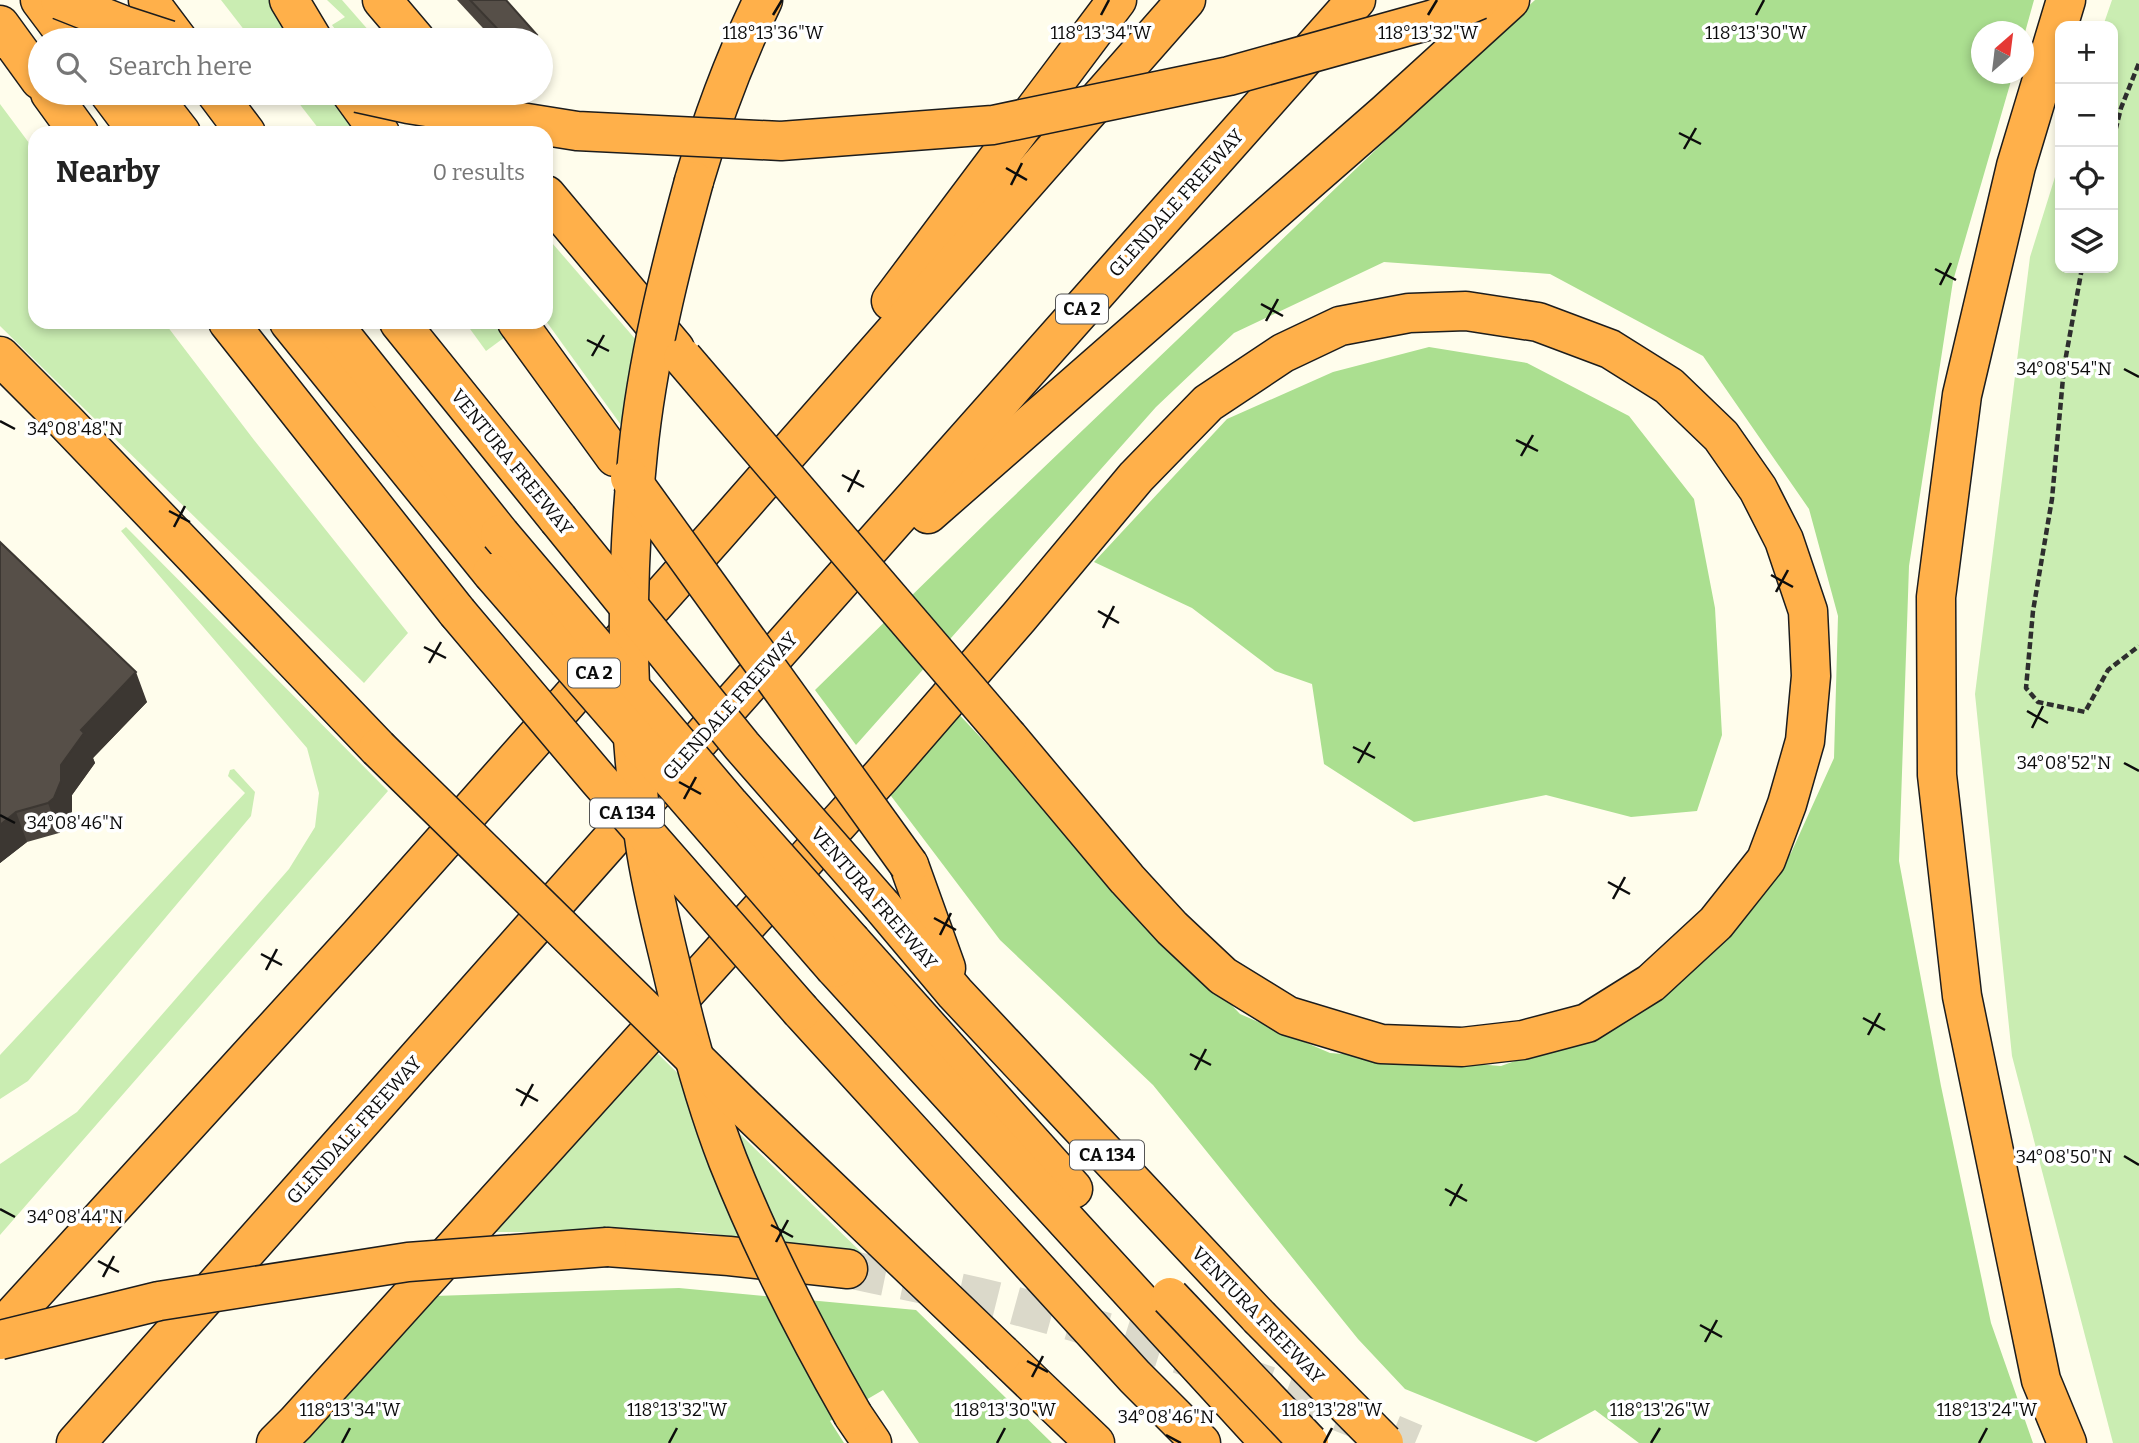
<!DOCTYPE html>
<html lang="en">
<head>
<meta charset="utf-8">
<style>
	:root { --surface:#fff; --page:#f6f6f6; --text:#222; --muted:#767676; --line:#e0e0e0 }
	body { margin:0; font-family:Bitter,serif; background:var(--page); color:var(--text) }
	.controls { position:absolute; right:21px; top:21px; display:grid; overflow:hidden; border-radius:14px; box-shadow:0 4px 10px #0003 }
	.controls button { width:63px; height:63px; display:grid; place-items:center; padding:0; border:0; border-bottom:2px solid var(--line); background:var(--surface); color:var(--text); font:35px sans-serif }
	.compass { position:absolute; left:1971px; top:21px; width:63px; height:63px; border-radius:50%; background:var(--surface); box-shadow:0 4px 10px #0003; rotate:28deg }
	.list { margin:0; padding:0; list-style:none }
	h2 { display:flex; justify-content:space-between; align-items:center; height:91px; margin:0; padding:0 28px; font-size:30px }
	h2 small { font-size:23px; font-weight:400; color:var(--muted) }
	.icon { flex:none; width:38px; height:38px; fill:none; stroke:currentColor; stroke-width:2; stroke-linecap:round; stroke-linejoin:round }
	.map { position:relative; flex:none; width:2139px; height:1443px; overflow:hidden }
	.search { position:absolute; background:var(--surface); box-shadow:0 4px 10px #0003; left:28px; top:28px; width:525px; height:77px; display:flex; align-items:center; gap:18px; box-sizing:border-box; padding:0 24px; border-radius:38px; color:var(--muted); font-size:26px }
	.panel { position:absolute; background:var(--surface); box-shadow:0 4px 10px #0003; left:28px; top:126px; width:525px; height:203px; border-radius:21px }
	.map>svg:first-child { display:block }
</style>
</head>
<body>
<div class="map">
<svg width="2139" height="1443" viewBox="0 0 2139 1443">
	<rect width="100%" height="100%" fill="#fffdec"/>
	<!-- green -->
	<g fill="#caedb2">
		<polygon points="221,0 273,0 301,40 252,40"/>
		<polygon points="327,0 342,0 377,40 343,40 332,25 345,17"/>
		<polygon points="2112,0 2139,0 2139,1443 2113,1443 2012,1056 1975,694 2030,257 2060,161 2060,268 2113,268 2113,26 2103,26"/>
		<polygon points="291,93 337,93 364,133 322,133"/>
		<polygon points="0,104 35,151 35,322 164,322 254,440 408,633 364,683 0,326"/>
		<polygon points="546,236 669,378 621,425 546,321"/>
		<polygon points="465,322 494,322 505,337 486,351"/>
		<polygon points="126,527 388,791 0,1235 0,1164 77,1112 289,869 315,827 319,793 307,748 121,531"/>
		<polygon points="234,769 255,792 251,816 28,1081 0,1099 0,1055 245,793 228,776 230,770"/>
		<polygon points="656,1052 864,1255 701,1232 491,1232"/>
	</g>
	<!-- forest -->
	<g fill="#abdf90">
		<polygon points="1535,0 2034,0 2024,36 2024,32 1982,32 1982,74 2013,74 1953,281 1909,566 1899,861 1941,1086 1991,1323 2033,1443 1639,1443 1595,1410 1536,1442 1405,1389 1358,1339 1153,1085 1000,940 885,788 953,708 1240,1014 1330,1053 1501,1066 1631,1019 1726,940 1791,853 1834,758 1838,616 1809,509 1703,356 1550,274 1384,262 1234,333 1156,407 856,745 815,690 991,518 1476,54"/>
		<polygon points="1429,347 1527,363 1629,416 1694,499 1715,608 1722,735 1697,811 1631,817 1546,795 1414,822 1324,764 1312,684 1275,671 1192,608 1094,562 1227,419 1333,372"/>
		<polygon points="679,1288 916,1310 1052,1443 919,1443 883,1390 830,1421 844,1443 296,1443 434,1296"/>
	</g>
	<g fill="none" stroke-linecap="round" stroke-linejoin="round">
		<!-- highway-tunnel -->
		<path stroke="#dbd9ca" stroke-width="38" stroke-dasharray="38 19" stroke-linecap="butt" d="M848 1269C901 1281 956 1290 1009 1304 1147 1341 1283 1387 1415 1443"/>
		<!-- highway casing -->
		<g stroke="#1d1d1d" stroke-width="41">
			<g id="highway">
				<polyline points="40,0 70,40"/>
				<polyline points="148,0 178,40"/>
				<polyline points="289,0 313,40"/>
				<polyline points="382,0 416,40"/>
				<polyline points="2066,0 2016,166 1962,395 1936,597 1937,775 1962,996 2041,1380 2067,1443"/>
				<polyline points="0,25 40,80"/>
				<polyline points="50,93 79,133"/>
				<polyline points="109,93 139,133"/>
				<polyline points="150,93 181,133"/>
				<polyline points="216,93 246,133"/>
				<polyline points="351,93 380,133"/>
				<path d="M694 181C712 119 735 58 763 0"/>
				<polyline points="546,195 675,349"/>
				<polyline points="891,301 1117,0"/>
				<polyline points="228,322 457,612"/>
				<polyline points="289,322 492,573"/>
				<polyline points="331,322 500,534"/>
				<polyline points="399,322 558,519"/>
				<polyline points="517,322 615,457"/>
				<polyline points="0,356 65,421 378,748"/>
				<polyline points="928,514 1386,113 1510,0"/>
				<polyline points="909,865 946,968"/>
				<polyline points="882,906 955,993 1259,1317"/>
				<polyline points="852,942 1073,1189"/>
				<polyline points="835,968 1270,1443"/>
				<polyline points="801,1011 1135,1377 1201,1443"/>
				<polyline points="607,1247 729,1256 848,1269"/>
				<polyline points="0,1330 359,936 716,535 1186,0"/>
				<polyline points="1002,1354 1095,1443"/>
				<polyline points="853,1415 872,1443"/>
				<polyline points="76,1443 1356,0"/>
				<polyline points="276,1443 296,1423 882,775 1019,617 1136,477 1208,403 1283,353 1340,326 1409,313 1466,311 1538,322 1610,349 1669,386 1721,436 1758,489 1784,540 1808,611 1811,676 1805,741 1787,804 1766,860 1716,923 1651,983 1587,1023 1523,1040 1462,1047 1381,1044 1288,1016 1223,976 1172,928 1127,879 1008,737"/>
			</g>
		</g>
		<!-- path -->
		<g stroke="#2e2e2e" stroke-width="4.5" stroke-dasharray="7 3.5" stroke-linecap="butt">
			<polyline points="2113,140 2121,108 2139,63"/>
			<polyline points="2082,268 2064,367 2052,499 2033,611 2026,688 2038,702 2085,712 2108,670 2139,646"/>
		</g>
		<!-- highway -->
		<use href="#highway" stroke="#ffb04a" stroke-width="38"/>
		<!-- highway-bridge casing -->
		<g stroke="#1d1d1d" stroke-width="41" stroke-linecap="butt">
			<g id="highway-bridge">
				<polyline points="60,0 123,25 169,40"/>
				<polyline points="358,93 408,104 577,131 781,141 993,125 1229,76 1434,19 1479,0"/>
				<path d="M694 181C670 269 647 361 638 452 625 580 625 716 645 844 651 886 662 928 672 970 687 1035 704 1099 728 1161 763 1249 806 1333 853 1415"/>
				<polyline points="683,358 1008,737"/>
				<polyline points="630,478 909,865"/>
				<polyline points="558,519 742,746 882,906"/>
				<polyline points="500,534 730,805 852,942"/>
				<polyline points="492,573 835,968"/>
				<polyline points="457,612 598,779 801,1011"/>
				<polyline points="378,748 744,1107 1002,1354"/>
				<polyline points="1170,1297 1309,1443"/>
				<polyline points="1259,1317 1384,1443"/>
				<polyline points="0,1340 159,1301 408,1262 607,1247"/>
			</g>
		</g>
		<!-- highway-bridge -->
		<use href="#highway-bridge" stroke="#ffb04a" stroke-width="38"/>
	</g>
	<!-- wall -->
	<g fill="#4a443e">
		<polygon points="457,0 506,0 539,40 494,40"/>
		<polygon points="0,542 147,702 93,758 95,763 72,795 72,811 65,828 59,833 27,842 0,863"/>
	</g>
	<!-- shaded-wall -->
	<g fill="#3c3732">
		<polygon points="537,35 539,40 531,40"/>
		<polygon points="541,45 546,58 541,63"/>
		<polygon points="136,672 147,702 93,758 95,763 72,795 72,811 65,828 59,833 48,803 61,765 81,730"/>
		<polygon points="16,812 27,842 0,863 0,825"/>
	</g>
	<!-- building -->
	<g fill="#564f48" stroke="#3c3732" stroke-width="2">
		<polygon points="470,0 506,0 537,35 531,40 508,40"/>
		<polygon points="0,542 136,672 81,730 84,733 61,765 61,781 54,798 48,803 16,812 0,825"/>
	</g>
	<!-- ticks -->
	<path fill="none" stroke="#0c0c0c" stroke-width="2.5" d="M773 15 782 0M1101 15 1109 0M1428 15 1437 0M1756 15 1764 0M1679 133 1701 144M1684 149 1696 128M1006 168 1027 180M1011 185 1022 163M1935 269 1956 280M1940 285 1951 263M1261 304 1283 316M1266 321 1278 299M587 340 609 351M592 356 604 335M2124 369 2139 377M0 421 15 429M1516 440 1538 451M1521 456 1533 435M842 475 864 487M848 492 859 470M169 511 190 522M174 527 185 506M1771 575 1793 587M1776 592 1788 570M1098 611 1119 623M1103 628 1114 606M424 647 446 658M429 663 441 642M2027 711 2048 723M2032 728 2043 706M1353 747 1375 758M1358 763 1370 742M2124 763 2139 771M679 782 701 794M684 799 696 777M0 815 15 823M1608 882 1630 894M1613 899 1625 877M934 918 956 930M940 935 951 913M261 954 282 965M266 970 277 949M1863 1018 1885 1030M1868 1035 1880 1013M1190 1054 1211 1065M1195 1070 1206 1049M516 1089 538 1101M521 1106 533 1084M2124 1156 2139 1165M1445 1189 1467 1201M1450 1206 1462 1184M0 1209 15 1217M771 1225 793 1237M776 1242 788 1220M98 1261 119 1272M103 1277 114 1256M1700 1325 1722 1337M1705 1342 1717 1320M1027 1361 1048 1372M1032 1377 1043 1356M1166 1435 1181 1443M342 1443 350 1428M669 1443 677 1428M997 1443 1005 1428M1324 1443 1332 1428M1651 1443 1660 1428M1979 1443 1987 1428"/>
	<g text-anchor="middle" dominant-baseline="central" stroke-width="7" stroke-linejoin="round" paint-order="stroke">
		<!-- shield labels -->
		<g fill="#fff" stroke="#555" stroke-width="2">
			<rect x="1056" y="294.5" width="52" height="29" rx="5"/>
			<rect x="568" y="658.5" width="52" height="29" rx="5"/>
			<rect x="590" y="798.5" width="74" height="29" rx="5"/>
			<rect x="1070" y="1140.5" width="74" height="29" rx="5"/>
		</g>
		<g font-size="18" font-weight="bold" fill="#0c0c0c">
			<text x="1082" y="309">CA 2</text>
			<text x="594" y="673">CA 2</text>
			<text x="627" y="813">CA 134</text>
			<text x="1107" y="1155">CA 134</text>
		</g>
		<!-- street labels -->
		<g font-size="19" fill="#0c0c0c" stroke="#fff">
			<text transform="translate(1176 203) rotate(-48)">GLENDALE FREEWAY</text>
			<text transform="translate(512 462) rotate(51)">VENTURA FREEWAY</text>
			<text transform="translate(730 706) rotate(-48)">GLENDALE FREEWAY</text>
			<text transform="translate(874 898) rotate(49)">VENTURA FREEWAY</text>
			<text transform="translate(354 1130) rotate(-48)">GLENDALE FREEWAY</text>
			<text transform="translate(1258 1315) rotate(46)">VENTURA FREEWAY</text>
		</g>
	</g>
	<g font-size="18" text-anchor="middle" fill="#0c0c0c" stroke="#fff" stroke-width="7" stroke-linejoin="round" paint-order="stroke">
		<text x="773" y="39">118°13'36"W</text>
		<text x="1101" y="39">118°13'34"W</text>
		<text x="1428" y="39">118°13'32"W</text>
		<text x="1756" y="39">118°13'30"W</text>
		<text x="2064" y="375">34°08'54"N</text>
		<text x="75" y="435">34°08'48"N</text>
		<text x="2064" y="769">34°08'52"N</text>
		<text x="75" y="829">34°08'46"N</text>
		<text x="2064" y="1163">34°08'50"N</text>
		<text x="75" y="1223">34°08'44"N</text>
		<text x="350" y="1416">118°13'34"W</text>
		<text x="677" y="1416">118°13'32"W</text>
		<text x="1005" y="1416">118°13'30"W</text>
		<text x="1332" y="1416">118°13'28"W</text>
		<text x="1660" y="1416">118°13'26"W</text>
		<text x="1987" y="1416">118°13'24"W</text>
		<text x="1166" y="1423">34°08'46"N</text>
	</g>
</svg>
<div class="controls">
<button>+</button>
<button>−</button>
<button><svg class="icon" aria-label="locate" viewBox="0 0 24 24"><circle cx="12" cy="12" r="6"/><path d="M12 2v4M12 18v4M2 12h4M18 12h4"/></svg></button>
<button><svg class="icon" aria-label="layers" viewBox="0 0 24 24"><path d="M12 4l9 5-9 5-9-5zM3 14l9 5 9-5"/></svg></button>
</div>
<svg class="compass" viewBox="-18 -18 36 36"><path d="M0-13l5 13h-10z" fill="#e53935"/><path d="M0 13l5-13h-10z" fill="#767676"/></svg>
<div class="search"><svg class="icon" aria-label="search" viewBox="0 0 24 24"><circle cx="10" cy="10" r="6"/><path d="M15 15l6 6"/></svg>Search here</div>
<section class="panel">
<h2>Nearby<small>0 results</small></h2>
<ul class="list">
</ul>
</section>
</div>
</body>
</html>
